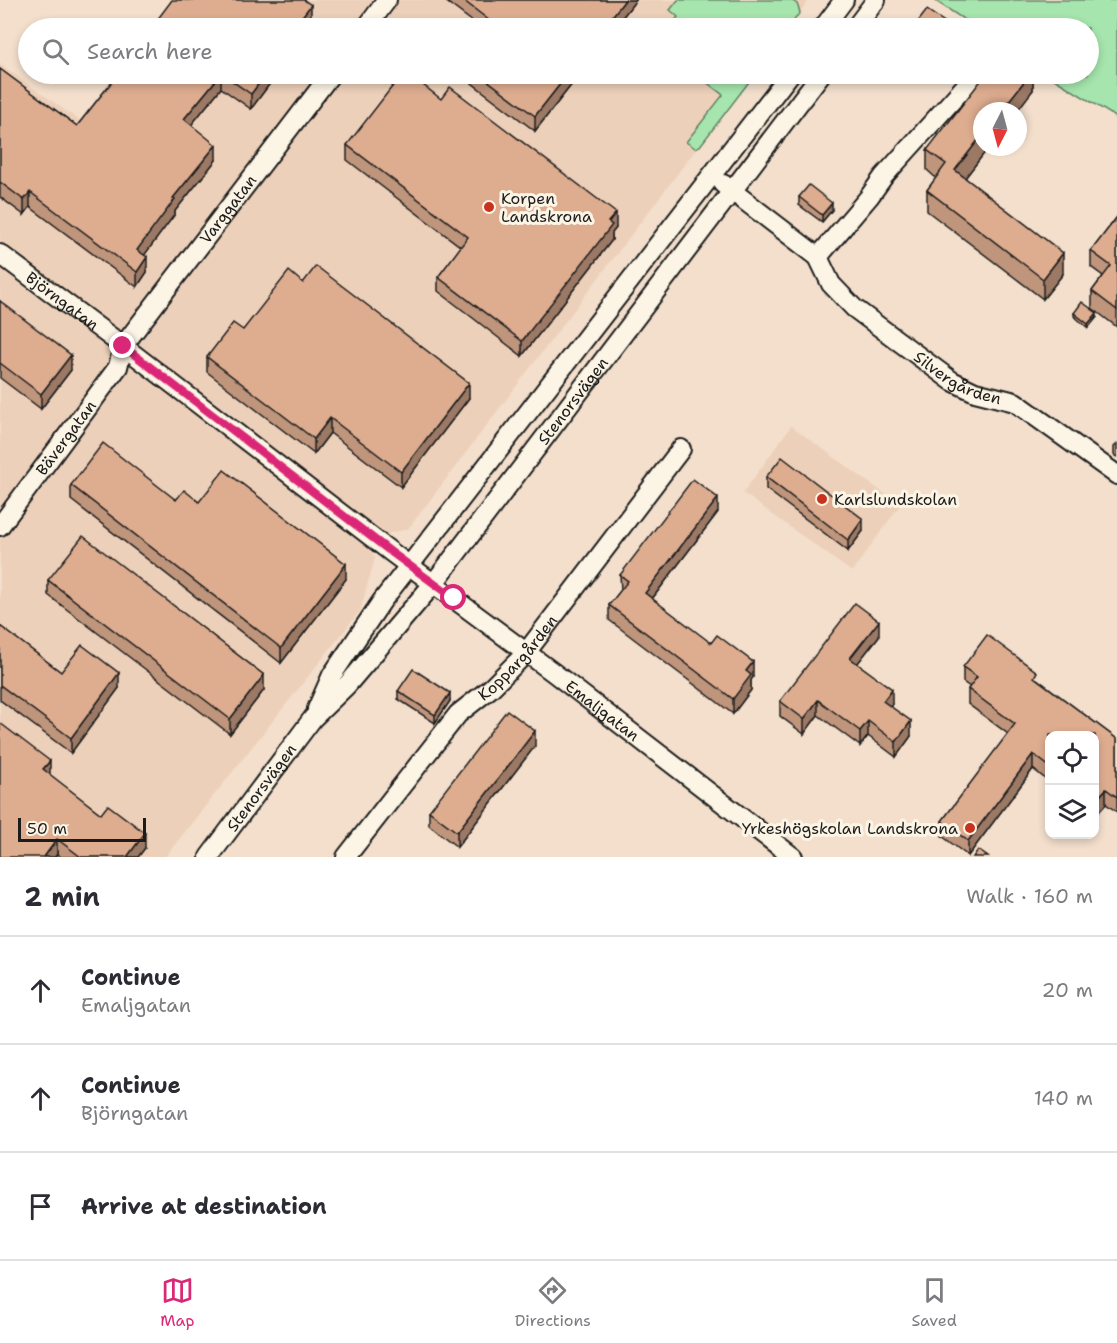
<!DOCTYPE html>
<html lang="en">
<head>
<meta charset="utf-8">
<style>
	:root { --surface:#fff; --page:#f2f2f3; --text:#2b2b33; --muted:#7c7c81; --line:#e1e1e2; --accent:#db2777 }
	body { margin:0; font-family:"Shantell Sans",sans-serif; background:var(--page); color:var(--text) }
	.controls { position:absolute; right:18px; bottom:18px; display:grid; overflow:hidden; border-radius:12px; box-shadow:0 3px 9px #0003 }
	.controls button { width:54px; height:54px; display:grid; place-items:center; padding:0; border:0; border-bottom:2px solid var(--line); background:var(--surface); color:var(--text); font:30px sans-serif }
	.compass { position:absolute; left:973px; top:102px; width:54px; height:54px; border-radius:50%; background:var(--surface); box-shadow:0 3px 9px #0003; rotate:186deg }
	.scale { position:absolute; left:18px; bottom:15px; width:128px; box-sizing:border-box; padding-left:6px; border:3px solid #1c1c1c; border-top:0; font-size:16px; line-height:21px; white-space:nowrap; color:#1c1c1c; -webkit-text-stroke:4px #fcf5e5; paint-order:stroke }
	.stop { position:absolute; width:18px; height:18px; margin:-14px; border:4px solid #db2777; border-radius:50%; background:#fff }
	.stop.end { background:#db2777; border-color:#fff; box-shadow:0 2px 6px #0008 }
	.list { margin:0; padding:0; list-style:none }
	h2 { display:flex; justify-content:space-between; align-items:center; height:78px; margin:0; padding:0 24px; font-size:26px }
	h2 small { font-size:20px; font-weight:400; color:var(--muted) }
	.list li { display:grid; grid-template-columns:39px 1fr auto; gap:18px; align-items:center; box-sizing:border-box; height:108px; padding:0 24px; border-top:2px solid var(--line) }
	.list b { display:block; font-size:22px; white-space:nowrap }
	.list p { margin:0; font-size:20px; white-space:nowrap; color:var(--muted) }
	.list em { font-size:20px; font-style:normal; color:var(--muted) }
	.icon { flex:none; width:33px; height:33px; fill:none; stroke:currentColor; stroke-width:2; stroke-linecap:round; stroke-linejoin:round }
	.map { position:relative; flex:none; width:1117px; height:857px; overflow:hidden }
	.search { position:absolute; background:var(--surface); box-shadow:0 3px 9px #0003; left:18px; right:18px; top:18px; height:66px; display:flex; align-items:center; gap:15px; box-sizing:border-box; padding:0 21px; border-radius:33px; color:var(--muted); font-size:22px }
	.sheet { height:402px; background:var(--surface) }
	nav { display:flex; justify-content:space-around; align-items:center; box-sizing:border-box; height:84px; border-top:2px solid var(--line); background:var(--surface); font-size:16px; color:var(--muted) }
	nav a { display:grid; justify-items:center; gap:3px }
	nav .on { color:var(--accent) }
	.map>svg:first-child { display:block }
</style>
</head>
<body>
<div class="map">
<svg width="1117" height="857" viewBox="0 0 1117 857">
	<rect width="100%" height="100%" fill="#f3dfcc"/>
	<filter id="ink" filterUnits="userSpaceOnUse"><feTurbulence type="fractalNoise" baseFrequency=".0167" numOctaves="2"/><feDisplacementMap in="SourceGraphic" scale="12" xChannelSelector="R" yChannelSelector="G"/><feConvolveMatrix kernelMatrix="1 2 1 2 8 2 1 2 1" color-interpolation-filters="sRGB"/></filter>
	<g filter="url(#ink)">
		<!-- built -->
		<g fill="#edd0ba">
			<polygon points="172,0 809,0 787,28 151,28"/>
			<polygon points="0,64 80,121 117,74 753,74 408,529 390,533 370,550 375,558 360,611 165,857 0,857"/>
			<polygon points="791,426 900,505 852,572 743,493"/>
		</g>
		<!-- green -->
		<g fill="#a6e5ad" stroke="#618064" stroke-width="1.5">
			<polygon points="678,0 791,0 797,4 800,12 789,28 669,28 678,17 670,10"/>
			<polygon points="934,0 1117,0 1117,118 1046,74 1088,74 1088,28 977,28"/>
			<polygon points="696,74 755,74 700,146 695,148 686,142 723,95"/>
		</g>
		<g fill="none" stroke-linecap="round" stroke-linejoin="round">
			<!-- minor casing -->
			<g stroke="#1c1c1c" stroke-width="22">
				<g id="minor">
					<polyline points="366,28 387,0"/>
					<polyline points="823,28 844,0"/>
					<polyline points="855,28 876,0"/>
					<path id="s1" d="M723 184 818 257 831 284 854 308 952 381 975 392 1015 402 1117 475"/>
					<path id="s2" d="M0 254 123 346 391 552 554 673 793 857"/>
					<polyline points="818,257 869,197 884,176 976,74"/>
					<path id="s3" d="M0 526 118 367 123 346 331 74"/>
					<polyline points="317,709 332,675 382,601 790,74"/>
					<path id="s4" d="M209 857 313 718 347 685 434 583 821 74"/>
					<path id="s5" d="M346 857 458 714 491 688 525 654 681 449"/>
				</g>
			</g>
			<!-- minor -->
			<use href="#minor" stroke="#fcf5e5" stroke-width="18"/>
		</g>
		<!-- wall -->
		<g fill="#bf957c" stroke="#1c1c1c" stroke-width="1.5">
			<polygon points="444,0 636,0 614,28 481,28"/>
			<polygon points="917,23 953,28 917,28"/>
			<polygon points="0,69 77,126 118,74 277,74 251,109 221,88 191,125 216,160 175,211 175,214 144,255 147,272 137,287 30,207 24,215 0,197"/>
			<polygon points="460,74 580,74 535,131"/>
			<polygon points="1033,74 1033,90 982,147 989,147 965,178 1063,274 1043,299 927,211 927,190 936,178 927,170 927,150"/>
			<polygon points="441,99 616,228 612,233 612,240 522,356 438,291 438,277 461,247 347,160 347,145"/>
			<polygon points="799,197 832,210 822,222 799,205"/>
			<polygon points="1117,217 1117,327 1092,308 1092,291 1103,276 1091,267 1091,251"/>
			<polygon points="303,283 469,398 401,487 330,433 314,454 207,372 207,357 243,330"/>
			<polygon points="0,301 71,370 41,409 0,378"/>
			<polygon points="1074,313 1097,317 1088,328 1074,316"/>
			<polygon points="1117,444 1117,457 1114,455 1114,447"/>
			<polygon points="766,477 863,531 848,551 766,489"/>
			<polygon points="71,485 199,502 346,579 281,663 71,500"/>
			<polygon points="718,512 652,599 753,677 751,680 751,690 733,714 609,620 609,605 621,590 620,575"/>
			<polygon points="48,580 264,690 230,734 48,595"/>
			<polygon points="0,626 61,672 119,688 71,753 0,700"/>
			<polygon points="879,636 857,664 892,704 890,706 911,736 896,757 868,736 860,746 818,715 804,734 780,716 780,701"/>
			<polygon points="963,667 1037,679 1117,739 1117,812 1106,804 1095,816 1095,735 1050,735 1050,800 1047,797 1047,783 1048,781 1033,769 968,856 942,836 942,821 1008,734 968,704 968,689 970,687 963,682"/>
			<polygon points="398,691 450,701 435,723 398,699"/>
			<polygon points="535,746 457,847 429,825 429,811"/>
			<polygon points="50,775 145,848 138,857 61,857 57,854"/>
		</g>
		<!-- shaded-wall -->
		<g fill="#9b7965" stroke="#1c1c1c" stroke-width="1.5">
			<polygon points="625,0 636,0 614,28 603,28"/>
			<polygon points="311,5 311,20 304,28 293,28"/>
			<polygon points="221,74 221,88 184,134 184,119"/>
			<polygon points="266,74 277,74 251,109 251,94"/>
			<polygon points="568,74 580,74 535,131 535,116"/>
			<polygon points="1030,74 1033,74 1033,90 1017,111 1001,111"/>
			<polygon points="982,135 982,147 989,147 955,191 955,170"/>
			<polygon points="216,145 216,160 175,211 175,214 137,265 137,250 173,198"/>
			<polygon points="30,192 30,207 24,215 24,200"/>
			<polygon points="832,203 832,210 822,222 822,215"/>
			<polygon points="616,213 616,228 612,233 612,240 522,356 522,341"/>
			<polygon points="1063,253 1063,274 1043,299 1043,279"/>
			<polygon points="147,257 147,272 137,287 137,272"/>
			<polygon points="1097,313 1097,317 1088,328 1088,324"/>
			<polygon points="71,355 71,370 41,409 41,394"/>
			<polygon points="469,383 469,398 401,487 401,472"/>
			<polygon points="330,418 330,433 314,454 314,439"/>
			<polygon points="718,498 718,512 645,608 645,593"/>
			<polygon points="863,519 863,531 848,551 848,540"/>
			<polygon points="346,564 346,579 281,663 281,648"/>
			<polygon points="879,621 879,636 850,673 850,658"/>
			<polygon points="753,662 753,677 751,680 751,690 733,714 733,699 746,671"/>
			<polygon points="119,673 119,688 71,753 71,738"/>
			<polygon points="264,675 264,690 230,734 230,719"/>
			<polygon points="892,689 892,704 883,715 883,701"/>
			<polygon points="450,693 450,701 435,723 435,715"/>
			<polygon points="818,700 818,715 804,734 804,719"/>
			<polygon points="868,721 868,736 860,746 860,731"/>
			<polygon points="911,721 911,736 896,757 896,742"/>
			<polygon points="535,731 535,746 457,847 457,832"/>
			<polygon points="1033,754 1033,769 968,856 968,841"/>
			<polygon points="50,761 50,775 43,769"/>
			<polygon points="1106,789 1106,804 1095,816 1095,802"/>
			<polygon points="145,833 145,848 138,857 127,857"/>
			<polygon points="57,839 57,854 55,857 44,857"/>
		</g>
		<!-- building -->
		<g fill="#dead90" stroke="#1c1c1c" stroke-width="1.5">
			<polygon points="172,0 304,0 311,5 293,28 154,28 157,26 154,24"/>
			<polygon points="463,0 625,0 603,28 484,28 490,21"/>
			<polygon points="927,10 953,28 925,28 917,23"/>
			<polygon points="0,69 77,126 118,74 221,74 184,119 216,145 173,198 175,199 137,250 147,257 137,272 30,192 24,200 0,182"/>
			<polygon points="222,74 266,74 251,94"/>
			<polygon points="402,74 409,74 441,99 450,87 616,213 608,222 612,225 522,341 438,277 468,237 347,145"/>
			<polygon points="479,74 568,74 535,116"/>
			<polygon points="986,74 1030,74 1001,111 982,111 982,135 955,170 1063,253 1043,279 927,190 946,164 927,150"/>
			<polygon points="809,185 832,203 822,215 799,197"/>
			<polygon points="1117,217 1117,310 1092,291 1111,266 1091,251"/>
			<polygon points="316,266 469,383 401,472 330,418 314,439 207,357 233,323 243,330 289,271 303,283"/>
			<polygon points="0,301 71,355 41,394 0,363"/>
			<polygon points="1082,302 1097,313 1088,324 1074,313"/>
			<polygon points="103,443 176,500 184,490 199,502 224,470 346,564 281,648 71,485"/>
			<polygon points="782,457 863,519 848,540 766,477"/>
			<polygon points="693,479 718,498 645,593 711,643 717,635 753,662 746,671 751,675 733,699 609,605 628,581 620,575"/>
			<polygon points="83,536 264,675 230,719 48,580"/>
			<polygon points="855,603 879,621 850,658 892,689 883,701 911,721 896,742 868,721 860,731 818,700 804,719 780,701"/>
			<polygon points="0,626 61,672 82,645 119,673 71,738 0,685"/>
			<polygon points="987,635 1037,672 1034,677 1117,739 1117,797 1106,789 1095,801 1095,735 1050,735 1050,767 1033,754 968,841 942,821 1015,724 968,689 977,677 963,667"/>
			<polygon points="413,669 450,693 435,715 398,691"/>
			<polygon points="507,710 535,731 457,832 429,811"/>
			<polygon points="0,723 50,761 43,769 101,814 108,805 145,833 127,857 81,857 57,839 44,857 0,857"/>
			<polygon points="978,850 988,857 973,857"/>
		</g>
	</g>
	<g fill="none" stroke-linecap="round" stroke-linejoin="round" filter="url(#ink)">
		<!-- route -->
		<polyline stroke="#db2777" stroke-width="8" points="123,346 391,552 454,598"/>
	</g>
	<!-- markers -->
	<g fill="#c8321e" stroke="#fcf5e5" stroke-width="2">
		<circle cx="489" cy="207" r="6"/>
		<circle cx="822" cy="499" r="6"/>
		<circle cx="970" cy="828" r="6"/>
	</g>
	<g text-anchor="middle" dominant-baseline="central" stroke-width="6" stroke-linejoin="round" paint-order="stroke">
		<!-- poi labels -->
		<g font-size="16" fill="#1c1c1c" stroke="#fcf5e5" text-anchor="start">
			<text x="501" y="198">Korpen<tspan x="501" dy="18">Landskrona</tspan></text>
			<text x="834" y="499">Karlslundskolan</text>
			<text x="958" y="828" text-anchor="end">Yrkeshögskolan Landskrona</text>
		</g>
		<!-- street labels -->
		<g font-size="16" fill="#1c1c1c" stroke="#fcf5e5">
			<text stroke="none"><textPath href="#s3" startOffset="392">Varggatan</textPath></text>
			<text stroke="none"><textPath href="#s2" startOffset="78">Björngatan</textPath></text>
			<text stroke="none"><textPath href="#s1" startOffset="309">Silvergården</textPath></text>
			<text stroke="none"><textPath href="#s4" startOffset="584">Stenorsvägen</textPath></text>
			<text stroke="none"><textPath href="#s3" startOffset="110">Bävergatan</textPath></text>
			<text stroke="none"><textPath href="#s5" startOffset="264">Koppargården</textPath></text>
			<text stroke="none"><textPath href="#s2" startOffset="756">Emaljgatan</textPath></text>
			<text stroke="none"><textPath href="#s4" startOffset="87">Stenorsvägen</textPath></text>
		</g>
	</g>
</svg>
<div class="controls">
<button><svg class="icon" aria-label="locate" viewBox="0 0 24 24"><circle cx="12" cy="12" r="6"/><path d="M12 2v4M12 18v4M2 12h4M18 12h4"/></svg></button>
<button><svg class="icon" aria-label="layers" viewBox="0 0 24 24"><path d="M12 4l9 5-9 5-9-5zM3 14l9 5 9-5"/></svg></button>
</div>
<svg class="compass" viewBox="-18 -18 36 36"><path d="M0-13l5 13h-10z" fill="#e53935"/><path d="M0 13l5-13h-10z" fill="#7c7c81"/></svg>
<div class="scale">50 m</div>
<div class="stop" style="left:454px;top:598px"></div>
<div class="stop end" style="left:123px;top:346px"></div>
<div class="search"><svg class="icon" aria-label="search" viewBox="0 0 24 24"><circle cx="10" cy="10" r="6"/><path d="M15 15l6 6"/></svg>Search here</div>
</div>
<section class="sheet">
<h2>2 min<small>Walk · 160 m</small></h2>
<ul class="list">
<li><svg class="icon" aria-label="ahead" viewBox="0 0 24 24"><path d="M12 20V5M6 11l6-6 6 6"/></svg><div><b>Continue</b><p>Emaljgatan</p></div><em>20 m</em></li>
<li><svg class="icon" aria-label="ahead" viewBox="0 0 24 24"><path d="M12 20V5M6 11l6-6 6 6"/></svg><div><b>Continue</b><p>Björngatan</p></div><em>140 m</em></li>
<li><svg class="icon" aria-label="arrive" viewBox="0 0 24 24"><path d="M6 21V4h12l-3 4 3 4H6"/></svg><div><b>Arrive at destination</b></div></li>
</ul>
</section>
<nav>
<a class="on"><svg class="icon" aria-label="map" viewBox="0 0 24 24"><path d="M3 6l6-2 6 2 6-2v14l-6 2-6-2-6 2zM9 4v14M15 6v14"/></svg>Map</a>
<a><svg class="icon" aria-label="directions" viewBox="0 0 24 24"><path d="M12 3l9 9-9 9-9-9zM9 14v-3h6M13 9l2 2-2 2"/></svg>Directions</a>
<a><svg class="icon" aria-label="saved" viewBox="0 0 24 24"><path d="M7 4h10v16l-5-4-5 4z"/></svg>Saved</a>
</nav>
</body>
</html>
